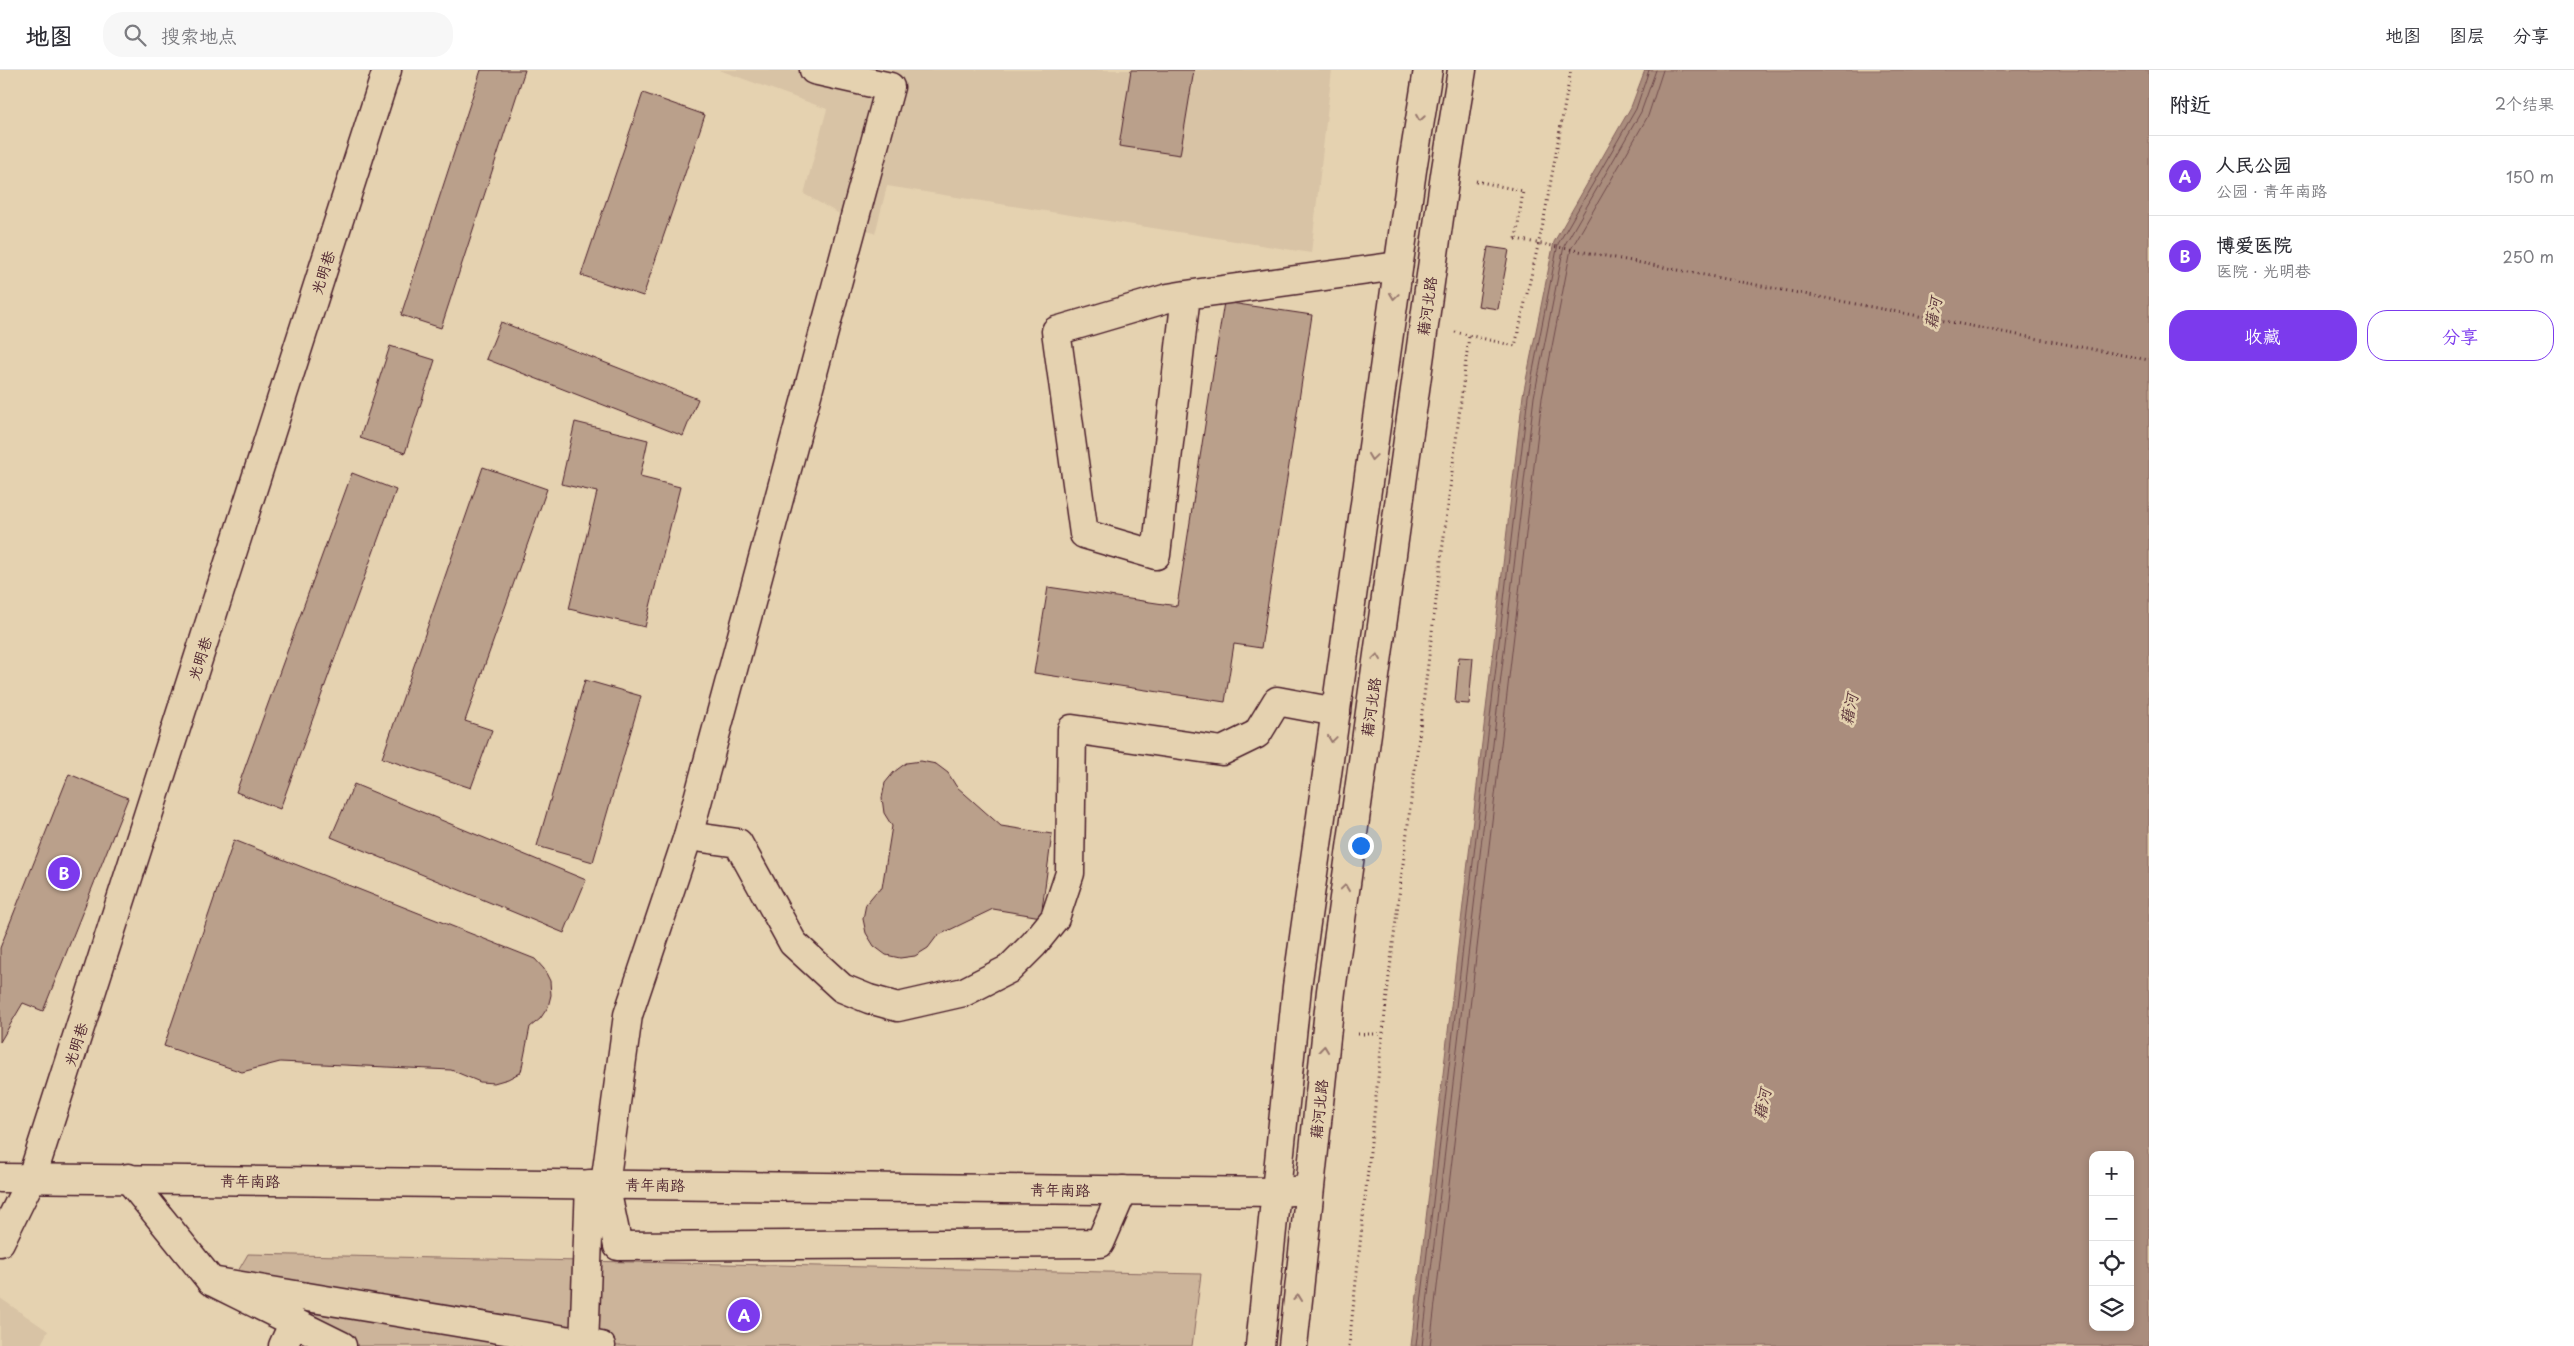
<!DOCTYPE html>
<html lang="zh">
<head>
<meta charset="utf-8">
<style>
	:root { --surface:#fff; --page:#f7f7f7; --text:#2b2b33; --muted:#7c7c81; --line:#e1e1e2; --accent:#7c3aed }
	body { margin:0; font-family:"Playpen Sans","LXGW WenKai TC",sans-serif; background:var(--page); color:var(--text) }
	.controls { position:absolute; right:15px; bottom:15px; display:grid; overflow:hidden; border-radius:10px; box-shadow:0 2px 8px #0003 }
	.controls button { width:45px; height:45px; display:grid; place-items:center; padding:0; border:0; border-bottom:1px solid var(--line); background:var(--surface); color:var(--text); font:25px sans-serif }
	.you { position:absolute; left:1360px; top:775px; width:18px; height:18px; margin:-12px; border:4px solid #fff; border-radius:50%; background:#1a73e8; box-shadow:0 0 0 8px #1a73e833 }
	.badge { display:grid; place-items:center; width:32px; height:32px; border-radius:50%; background:var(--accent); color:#fff; font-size:16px; font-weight:700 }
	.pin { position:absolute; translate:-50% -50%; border:2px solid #fff; box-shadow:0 1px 5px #0006 }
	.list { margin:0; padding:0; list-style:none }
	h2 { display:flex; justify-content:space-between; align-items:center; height:65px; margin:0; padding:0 20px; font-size:21px }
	h2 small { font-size:16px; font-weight:400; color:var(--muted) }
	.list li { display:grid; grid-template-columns:32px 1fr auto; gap:15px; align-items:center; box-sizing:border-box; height:80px; padding:0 20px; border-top:1px solid var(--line) }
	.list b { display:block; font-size:19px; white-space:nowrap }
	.list p { margin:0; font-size:16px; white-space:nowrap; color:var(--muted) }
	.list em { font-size:16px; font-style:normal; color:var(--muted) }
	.actions { display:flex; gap:10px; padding:15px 20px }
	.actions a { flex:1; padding:11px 0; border:1px solid var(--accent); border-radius:20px; text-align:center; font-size:18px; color:var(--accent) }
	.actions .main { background:var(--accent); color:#fff }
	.icon { flex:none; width:28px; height:28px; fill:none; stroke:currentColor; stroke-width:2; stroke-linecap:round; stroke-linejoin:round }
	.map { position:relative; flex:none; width:2149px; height:1276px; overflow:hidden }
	header { display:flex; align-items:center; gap:30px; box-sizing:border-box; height:70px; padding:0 25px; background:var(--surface); border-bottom:1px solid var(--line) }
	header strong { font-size:24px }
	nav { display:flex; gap:28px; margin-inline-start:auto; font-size:18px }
	.search { width:350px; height:45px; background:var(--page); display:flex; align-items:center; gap:12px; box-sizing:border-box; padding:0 18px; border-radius:20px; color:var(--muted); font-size:19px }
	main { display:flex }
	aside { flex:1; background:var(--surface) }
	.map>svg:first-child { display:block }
</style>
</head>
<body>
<header>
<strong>地图</strong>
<div class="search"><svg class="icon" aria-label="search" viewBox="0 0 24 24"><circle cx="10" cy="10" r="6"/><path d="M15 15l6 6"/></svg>搜索地点</div>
<nav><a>地图</a><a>图层</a><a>分享</a></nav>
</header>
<main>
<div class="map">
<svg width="2149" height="1276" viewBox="0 0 2149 1276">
	<rect width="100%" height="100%" fill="#e5d2b0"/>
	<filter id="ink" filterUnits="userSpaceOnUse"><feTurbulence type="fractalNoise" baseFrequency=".02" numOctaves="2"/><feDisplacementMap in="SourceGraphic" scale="10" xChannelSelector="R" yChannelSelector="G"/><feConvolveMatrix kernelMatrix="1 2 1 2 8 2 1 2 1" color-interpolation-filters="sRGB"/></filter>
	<g filter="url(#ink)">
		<!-- built -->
		<g fill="#d8c3a5">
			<polygon points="719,0 1332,0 1311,183 887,116 875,164 804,124 827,39"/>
			<polygon points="0,1228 48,1261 40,1276 0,1276"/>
		</g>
		<!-- green -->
		<polygon fill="#ccb49a" stroke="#8b6a62" points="248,1184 1201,1204 1192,1276 352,1276 230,1215"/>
		<!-- water -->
		<path fill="#aa8d7d" stroke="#84615c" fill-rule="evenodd" d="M1645 0H2149V1276H1411L1523 325 1554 172 1631 37ZM2093 1085H2130V1257H2093Z"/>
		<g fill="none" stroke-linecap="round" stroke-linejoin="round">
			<!-- shore -->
			<g stroke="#704b4c" stroke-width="1">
				<polyline points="1416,1276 1528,326 1558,174 1636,39 1649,0"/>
				<polyline points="1422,1276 1534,327 1564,176 1641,42 1656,0"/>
				<polyline points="1430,1276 1542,328 1571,179 1648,46 1663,0"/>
			</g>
		</g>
		<!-- building -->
		<g fill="#baa08b" stroke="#4a1f2b">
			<polygon points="481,0 525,0 441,258 401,245"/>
			<polygon points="1131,0 1194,0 1180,85 1119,76"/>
			<polygon points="643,23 705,45 643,226 581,205"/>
			<polygon points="1488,177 1509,180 1498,239 1478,236"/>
			<polygon points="1224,232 1312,245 1261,578 1234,574 1225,632 1034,603 1048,517 1177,536"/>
			<polygon points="501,252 698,329 683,366 486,289"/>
			<polygon points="390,276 435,290 405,383 360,368"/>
			<polygon points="575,352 648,370 640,407 680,417 645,557 569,539 597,422 561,414"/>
			<polygon points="483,397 547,419 465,651 492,660 471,718 382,688"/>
			<polygon points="352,403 396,420 280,739 236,722"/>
			<polygon points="1459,587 1473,588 1469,634 1455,633"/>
			<polygon points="585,610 641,626 593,792 537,776"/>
			<polygon points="921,691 936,694 948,703 956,716 1001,756 1052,764 1041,847 993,839 937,866 928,878 915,886 900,888 886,885 874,876 866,863 863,849 866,834 876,822 882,818 892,756 884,743 882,728 885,713 894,702 906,693"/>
			<polygon points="69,704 128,728 43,941 23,933 0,972 0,878"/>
			<polygon points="354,714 586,810 564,863 331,767"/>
			<polygon points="234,770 535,889 544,899 550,911 551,925 548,937 540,949 530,957 521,1002 508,1009 494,1013 480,1012 451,1000 280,992 242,1002 164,976"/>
		</g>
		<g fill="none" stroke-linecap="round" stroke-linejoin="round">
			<!-- minor casing -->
			<g stroke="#4a1f2b" stroke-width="31">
				<g id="minor">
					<polyline points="814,0 890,17 688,766 738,773 793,873 842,918 869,929 898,937 964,922 1009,899 1034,874 1055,848 1070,803 1072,659 1222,681 1257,664 1277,631 1336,642"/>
					<polyline points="1186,225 1156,485 1084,464 1056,261 1168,228 1186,225 1398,196"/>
					<polyline points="688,766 628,945 605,1114 618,1176 1100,1173 1123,1120"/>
					<polyline points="0,1108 1277,1122 1309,1120"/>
					<polyline points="128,1108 211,1211 342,1276"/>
					<polyline points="0,1172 32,1107 387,0"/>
					<polyline points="211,1211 601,1276"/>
					<polyline points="283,1276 294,1252"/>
					<polyline points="584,1276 590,1114"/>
				</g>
			</g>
			<!-- major casing -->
			<g stroke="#4a1f2b" stroke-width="31">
				<g id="major">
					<polyline points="1260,1276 1297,917 1412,100 1428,0"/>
					<polyline points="1293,1276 1331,921 1445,105 1462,0"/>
				</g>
			</g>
			<!-- path -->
			<g stroke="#4a1f2b" stroke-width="3" stroke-dasharray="1 4" stroke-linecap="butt">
				<polyline points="1476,111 1523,121 1516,169"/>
				<polyline points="1455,262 1515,276 1543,154 1571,0"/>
				<polyline points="1358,964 1383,964"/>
				<polyline points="1349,1276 1389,906 1469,266"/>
			</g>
			<!-- minor -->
			<use href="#minor" stroke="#e5d2b0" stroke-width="28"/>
			<!-- major -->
			<use href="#major" stroke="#e5d2b0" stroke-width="28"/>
			<!-- path-bridge -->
			<polyline stroke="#4a1f2b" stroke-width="3" stroke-dasharray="1 4" stroke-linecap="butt" points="1516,169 2149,290"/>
		</g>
		<!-- one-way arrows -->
		<defs><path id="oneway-chevron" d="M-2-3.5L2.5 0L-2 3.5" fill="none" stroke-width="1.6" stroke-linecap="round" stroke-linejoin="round" transform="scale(1.25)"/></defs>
		<g stroke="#98786e">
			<use href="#oneway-chevron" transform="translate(1420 48) rotate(99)"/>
			<use href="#oneway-chevron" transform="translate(1394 226) rotate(98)"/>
			<use href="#oneway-chevron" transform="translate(1372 387) rotate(98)"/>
			<use href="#oneway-chevron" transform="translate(1377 587) rotate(-82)"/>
			<use href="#oneway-chevron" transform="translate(1332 669) rotate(98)"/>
			<use href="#oneway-chevron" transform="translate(1345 818) rotate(-82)"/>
			<use href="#oneway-chevron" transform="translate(1324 979) rotate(-84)"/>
			<use href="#oneway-chevron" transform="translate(1298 1228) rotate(-84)"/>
		</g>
	</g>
	<g text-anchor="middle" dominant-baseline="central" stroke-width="5" stroke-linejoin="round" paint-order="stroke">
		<!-- street labels -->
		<g font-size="15" fill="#4a1f2b" stroke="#e5d2b0">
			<text transform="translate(322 202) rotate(-72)">光明巷</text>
			<text transform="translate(1426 236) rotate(-82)">藉河北路</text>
			<text transform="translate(199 588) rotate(-72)">光明巷</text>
			<text transform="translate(1370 637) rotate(-82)">藉河北路</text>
			<text transform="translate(75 974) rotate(-72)">光明巷</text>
			<text transform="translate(1318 1039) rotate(-84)">藉河北路</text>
			<text transform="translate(250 1110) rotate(1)">青年南路</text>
			<text transform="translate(655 1114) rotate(1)">青年南路</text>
			<text transform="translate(1060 1119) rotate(1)">青年南路</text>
		</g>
		<!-- water labels -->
		<g font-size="16" font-style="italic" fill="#5d353b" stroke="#e5d2b0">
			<text transform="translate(1932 243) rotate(-79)">藉河</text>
			<text transform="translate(1848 639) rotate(-78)">藉河</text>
			<text transform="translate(1761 1034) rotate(-78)">藉河</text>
		</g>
	</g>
</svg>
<div class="controls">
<button>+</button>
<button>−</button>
<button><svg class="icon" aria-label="locate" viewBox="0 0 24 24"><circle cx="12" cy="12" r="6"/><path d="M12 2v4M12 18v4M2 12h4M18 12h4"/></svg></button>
<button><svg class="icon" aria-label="layers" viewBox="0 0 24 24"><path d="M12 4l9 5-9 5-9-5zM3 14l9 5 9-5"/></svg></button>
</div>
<div class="you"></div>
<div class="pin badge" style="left:744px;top:1245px">A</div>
<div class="pin badge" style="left:64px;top:803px">B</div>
</div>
<aside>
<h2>附近<small>2个结果</small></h2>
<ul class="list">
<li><span class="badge">A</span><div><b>人民公园</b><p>公园 · 青年南路</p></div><em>150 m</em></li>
<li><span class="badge">B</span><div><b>博爱医院</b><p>医院 · 光明巷</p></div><em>250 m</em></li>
</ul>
<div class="actions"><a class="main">收藏</a><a>分享</a></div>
</aside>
</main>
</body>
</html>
